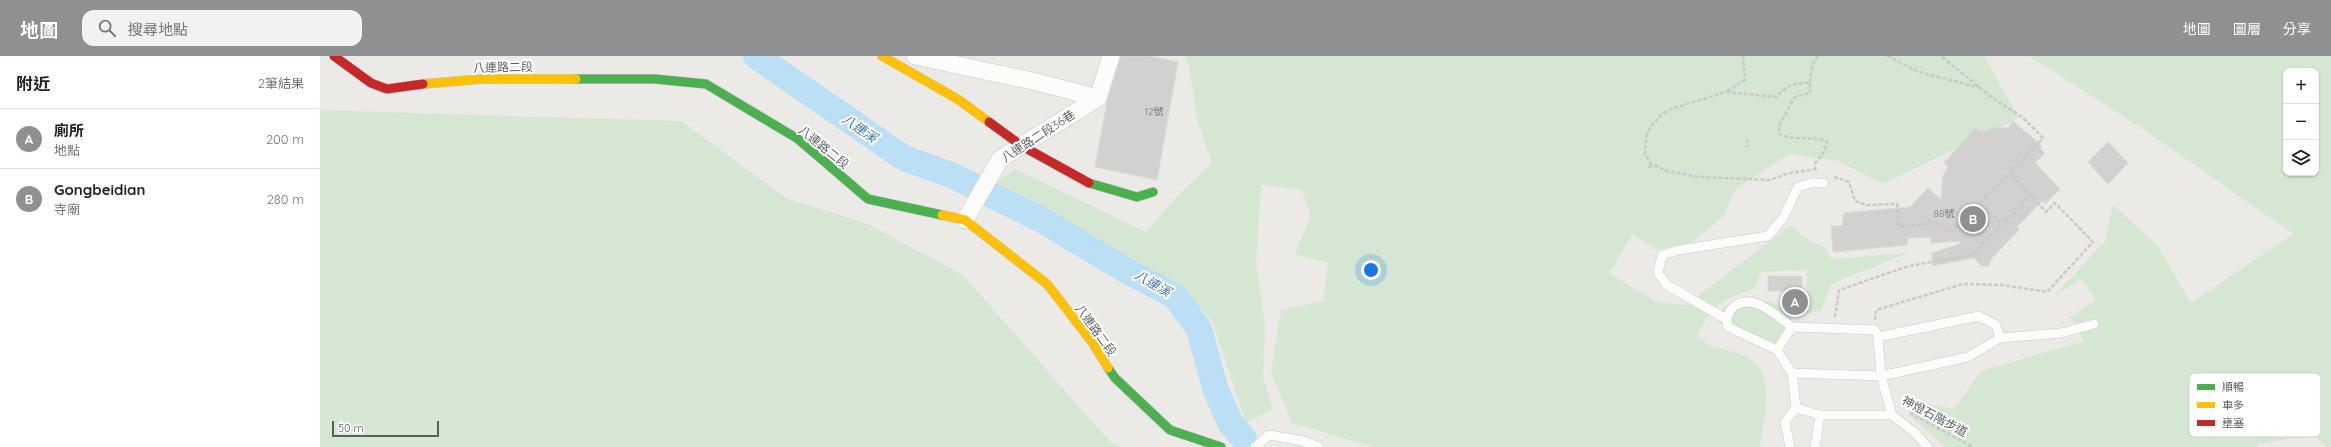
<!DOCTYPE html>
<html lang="zh-TW">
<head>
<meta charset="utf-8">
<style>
	:root { --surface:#fff; --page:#f2f2f2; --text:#222; --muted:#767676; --line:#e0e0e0; --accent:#8e9092 }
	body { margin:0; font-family:Quicksand,"Noto Sans TC",sans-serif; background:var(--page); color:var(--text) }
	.controls { position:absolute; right:12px; top:12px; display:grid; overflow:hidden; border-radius:8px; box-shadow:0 1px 3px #0004 }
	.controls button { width:36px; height:36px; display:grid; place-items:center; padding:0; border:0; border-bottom:1px solid var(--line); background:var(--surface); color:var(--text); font:20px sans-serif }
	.scale { position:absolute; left:12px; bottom:10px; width:107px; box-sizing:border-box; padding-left:4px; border:2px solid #5c6064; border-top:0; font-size:11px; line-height:14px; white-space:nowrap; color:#5c6064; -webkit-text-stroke:3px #fff; paint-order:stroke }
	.you { position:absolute; left:1051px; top:214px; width:14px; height:14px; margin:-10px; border:3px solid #fff; border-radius:50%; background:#1a73e8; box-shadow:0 0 0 6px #1a73e833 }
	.badge { display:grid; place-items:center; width:26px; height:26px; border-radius:50%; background:var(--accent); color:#fff; font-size:13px; font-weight:700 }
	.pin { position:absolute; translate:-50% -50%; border:2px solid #fff; box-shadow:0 1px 4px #0006 }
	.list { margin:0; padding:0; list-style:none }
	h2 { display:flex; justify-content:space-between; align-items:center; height:52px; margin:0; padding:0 16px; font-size:17px }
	h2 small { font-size:13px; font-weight:400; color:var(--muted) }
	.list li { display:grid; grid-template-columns:26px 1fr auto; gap:12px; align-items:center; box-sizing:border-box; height:60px; padding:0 16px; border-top:1px solid var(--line) }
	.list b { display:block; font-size:15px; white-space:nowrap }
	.list p { margin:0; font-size:13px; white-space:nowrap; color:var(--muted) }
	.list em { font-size:13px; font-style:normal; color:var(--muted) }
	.icon { flex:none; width:22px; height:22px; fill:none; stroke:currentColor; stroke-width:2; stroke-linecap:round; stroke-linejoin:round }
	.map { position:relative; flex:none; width:2011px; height:391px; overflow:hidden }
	header { display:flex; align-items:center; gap:24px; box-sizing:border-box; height:56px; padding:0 20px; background:var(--accent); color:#fff }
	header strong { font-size:19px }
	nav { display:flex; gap:22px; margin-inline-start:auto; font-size:14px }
	.search { width:280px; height:36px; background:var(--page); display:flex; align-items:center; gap:10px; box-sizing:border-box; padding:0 14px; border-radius:12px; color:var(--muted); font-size:15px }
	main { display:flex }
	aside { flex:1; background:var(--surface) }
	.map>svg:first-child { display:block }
</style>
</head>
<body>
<header>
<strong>地圖</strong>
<div class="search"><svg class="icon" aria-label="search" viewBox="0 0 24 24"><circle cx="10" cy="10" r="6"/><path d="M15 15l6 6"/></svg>搜尋地點</div>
<nav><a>地圖</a><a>圖層</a><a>分享</a></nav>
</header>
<main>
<aside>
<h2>附近<small>2筆結果</small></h2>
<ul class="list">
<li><span class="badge">A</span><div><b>廁所</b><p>地點</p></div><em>200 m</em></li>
<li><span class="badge">B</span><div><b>Gongbeidian</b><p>寺廟</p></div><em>280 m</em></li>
</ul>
</aside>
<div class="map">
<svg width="2011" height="391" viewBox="0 0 2011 391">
	<rect width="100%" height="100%" fill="#eceae6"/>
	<!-- green -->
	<g fill="#d5e7d2" fill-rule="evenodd">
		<path d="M865 0H1664L1699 62 1563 128 1518 105 1469 98 1416 133 1402 162 1372 186 1336 194 1313 178 1289 217 1337 246 1366 249 1471 169 1485 182 1506 192 1511 203 1588 197 1511 228 1501 255 1487 257V214L1441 216 1434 233C1401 245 1393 247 1377 280 1391 294 1401 291 1418 297 1460 310 1444 358 1440 391H1054L972 367 951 317 961 254 1003 245 1008 207 975 198 991 159 982 134 941 129 936 207 945 267 943 322 953 353 926 367 892 265 855 226 674 128 695 113 826 176 857 140 892 107 877 64 869 8Z"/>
		<path d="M1709 0H2011V391H2006L1994 378 1939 388 1937 391H1625L1589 359 1588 344 1634 353 1661 315 1764 285 1750 261 1776 244 1762 223 1735 239 1785 185 1793 149 1838 190 1871 247 1973 178 1826 75ZM1966 15H1996V117H1966Z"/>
		<polygon points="0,54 361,65 466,142 550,169 643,219 791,387 802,391 0,391"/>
		<path d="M1431 244C1449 244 1461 247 1472 263L1451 294 1442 286 1396 265 1403 251Z"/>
	</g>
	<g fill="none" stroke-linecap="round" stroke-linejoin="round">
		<!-- river -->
		<g stroke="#bbe0f5" stroke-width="26">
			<polyline points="436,0 584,102 631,119 652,129"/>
			<polyline points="669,138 720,163 809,216 855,240 879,273 896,335 911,368 924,383"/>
		</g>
	</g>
	<!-- building -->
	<g fill="#d3d1cf" stroke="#dbd9d6">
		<polygon points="801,0 829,0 858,6 837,124 775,111 787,45"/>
		<polygon points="1693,65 1722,90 1720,92 1725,97 1715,107 1740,133 1725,148 1722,145 1697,171 1699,174 1671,203 1669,210 1661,210 1654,202 1612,210 1612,197 1640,188 1639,185 1611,187 1611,181 1588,182 1587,189 1513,196 1511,170 1522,170 1524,157 1590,151 1608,132 1621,143 1623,120 1628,111 1624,107 1655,72 1661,76 1677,71 1688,72"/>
		<polygon points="1788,86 1808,107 1788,128 1768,106"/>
		<polygon points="1448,220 1482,220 1482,258 1469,258 1469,235 1448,235"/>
	</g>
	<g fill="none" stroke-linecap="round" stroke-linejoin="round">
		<!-- lane casing -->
		<g stroke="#c8c9c8" stroke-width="10">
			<g id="lane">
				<polyline points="1406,263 1347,229 1338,217 1342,199 1359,194 1448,180 1463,162 1478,131 1491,127 1504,127"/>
				<polyline points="1680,282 1741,277 1774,268"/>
				<path d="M1457 294 1408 271C1406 262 1407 256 1415 250 1433 236 1458 261 1472 271"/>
				<polyline points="1472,317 1457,294 1472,271 1555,274 1558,281 1561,320 1648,301 1680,282 1676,269 1659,260 1558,281"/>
				<polyline points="1476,352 1472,317 1561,320 1572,359"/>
				<polyline points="935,391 949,379 983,385 999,391"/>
				<polyline points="1470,391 1465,366 1476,352 1500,359 1572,359 1595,377 1608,391"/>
				<polyline points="1495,391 1500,359"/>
			</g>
		</g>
		<!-- street casing -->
		<g stroke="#c8c9c8" stroke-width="18">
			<g id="street">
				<polyline points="595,0 717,26 778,42"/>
				<polyline points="645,164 680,103 778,42 791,0"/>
			</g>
		</g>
		<!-- fast casing -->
		<g stroke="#c8c8c8" stroke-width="10">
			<g id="fast">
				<polyline points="256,23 335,23 386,28 478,83 548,143 622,159"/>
				<polyline points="769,127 817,141 833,136"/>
				<polyline points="788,312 795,322 850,374 901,391"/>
			</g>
		</g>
		<!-- slow casing -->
		<g stroke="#c8c8c8" stroke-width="10">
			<g id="slow">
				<polyline points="562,0 639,44 669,66"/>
				<polyline points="103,28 162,23 256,23"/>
				<polyline points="622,159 645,164 727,228 772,286 788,312"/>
			</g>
		</g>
		<!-- jam casing -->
		<g stroke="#c8c8c8" stroke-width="10">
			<g id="jam">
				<polyline points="14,0 51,27 67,33 103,28"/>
				<polyline points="669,66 702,90 769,127"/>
			</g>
		</g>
		<!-- path -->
		<g stroke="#c6cac8" stroke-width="2.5" stroke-dasharray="4 2" stroke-linecap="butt">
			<path d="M1498 0 1492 9 1490 27C1476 26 1466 29 1457 41L1406 36 1354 52 1342 58 1330 72 1326 82 1325 98 1331 108 1347 115 1380 121 1451 124 1465 118 1495 113 1498 115"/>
			<polyline points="1567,0 1599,16 1661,32"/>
			<path d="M1490 27V37L1475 41 1459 70V78C1472 85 1492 80 1507 85L1505 95 1495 107V113"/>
			<polyline points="1407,35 1425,24 1423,0"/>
			<polyline points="1427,83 1427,91"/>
			<polyline points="1329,112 1331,108"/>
			<polyline points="1514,121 1529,126 1535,145 1547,149 1577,148 1578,170 1620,167 1630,176 1690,117 1723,82 1701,60 1674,43 1621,0"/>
			<polyline points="1660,147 1682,168"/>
			<polyline points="1515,261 1519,234 1589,210 1652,199 1710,139"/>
			<polyline points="1555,264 1556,254 1643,228 1682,229 1727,236 1773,186 1735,147 1726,156 1690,117"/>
			<polyline points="1590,357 1653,391"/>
		</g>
		<!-- lane -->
		<use href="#lane" stroke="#fcfcfb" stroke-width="9"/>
		<!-- street -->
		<use href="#street" stroke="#fcfcfb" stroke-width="17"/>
		<!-- fast -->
		<use href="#fast" stroke="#4caf50" stroke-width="9"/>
		<!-- slow -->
		<use href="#slow" stroke="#ffc107" stroke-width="9"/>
		<!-- jam -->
		<use href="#jam" stroke="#c62828" stroke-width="9"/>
	</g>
	<g text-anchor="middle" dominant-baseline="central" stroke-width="4" stroke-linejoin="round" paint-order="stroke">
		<!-- number labels -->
		<g font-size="10" fill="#7b7e80">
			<text x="834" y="55">12號</text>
			<text x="1624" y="157">88號</text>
		</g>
		<!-- street labels -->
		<g font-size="12" fill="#5c6064" stroke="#fff">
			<text transform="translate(183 11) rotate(-1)">八連路二段</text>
			<text transform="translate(718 80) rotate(-33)">八連路二段36巷</text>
			<text transform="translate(504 91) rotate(39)">八連路二段</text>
			<text transform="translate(776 274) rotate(54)">八連路二段</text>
			<text transform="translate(1615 360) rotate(28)">神燈石階步道</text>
		</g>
		<!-- water labels -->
		<g font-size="13" font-style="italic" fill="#4177a5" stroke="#fff">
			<text transform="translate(540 72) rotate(34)">八連溪</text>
			<text transform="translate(833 227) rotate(30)">八連溪</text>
		</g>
	</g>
	<!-- legend -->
	<rect x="1869" y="317" width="132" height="64" rx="6" fill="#fff" stroke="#cecfd0" stroke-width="1"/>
	<rect x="1877" y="328" width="18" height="6" fill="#4caf50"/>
	<rect x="1877" y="346" width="18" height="6" fill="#ffc107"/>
	<rect x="1877" y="364" width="18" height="6" fill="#c62828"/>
	<g font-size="11" fill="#5c6064">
		<text x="1902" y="335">順暢</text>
		<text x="1902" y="353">車多</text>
		<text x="1902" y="371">壅塞</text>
	</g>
</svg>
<div class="controls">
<button>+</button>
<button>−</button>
<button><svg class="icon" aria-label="layers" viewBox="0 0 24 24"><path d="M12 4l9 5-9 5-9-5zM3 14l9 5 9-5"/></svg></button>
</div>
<div class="scale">50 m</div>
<div class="you"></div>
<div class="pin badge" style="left:1475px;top:246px">A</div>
<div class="pin badge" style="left:1653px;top:163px">B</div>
</div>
</main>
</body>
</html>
